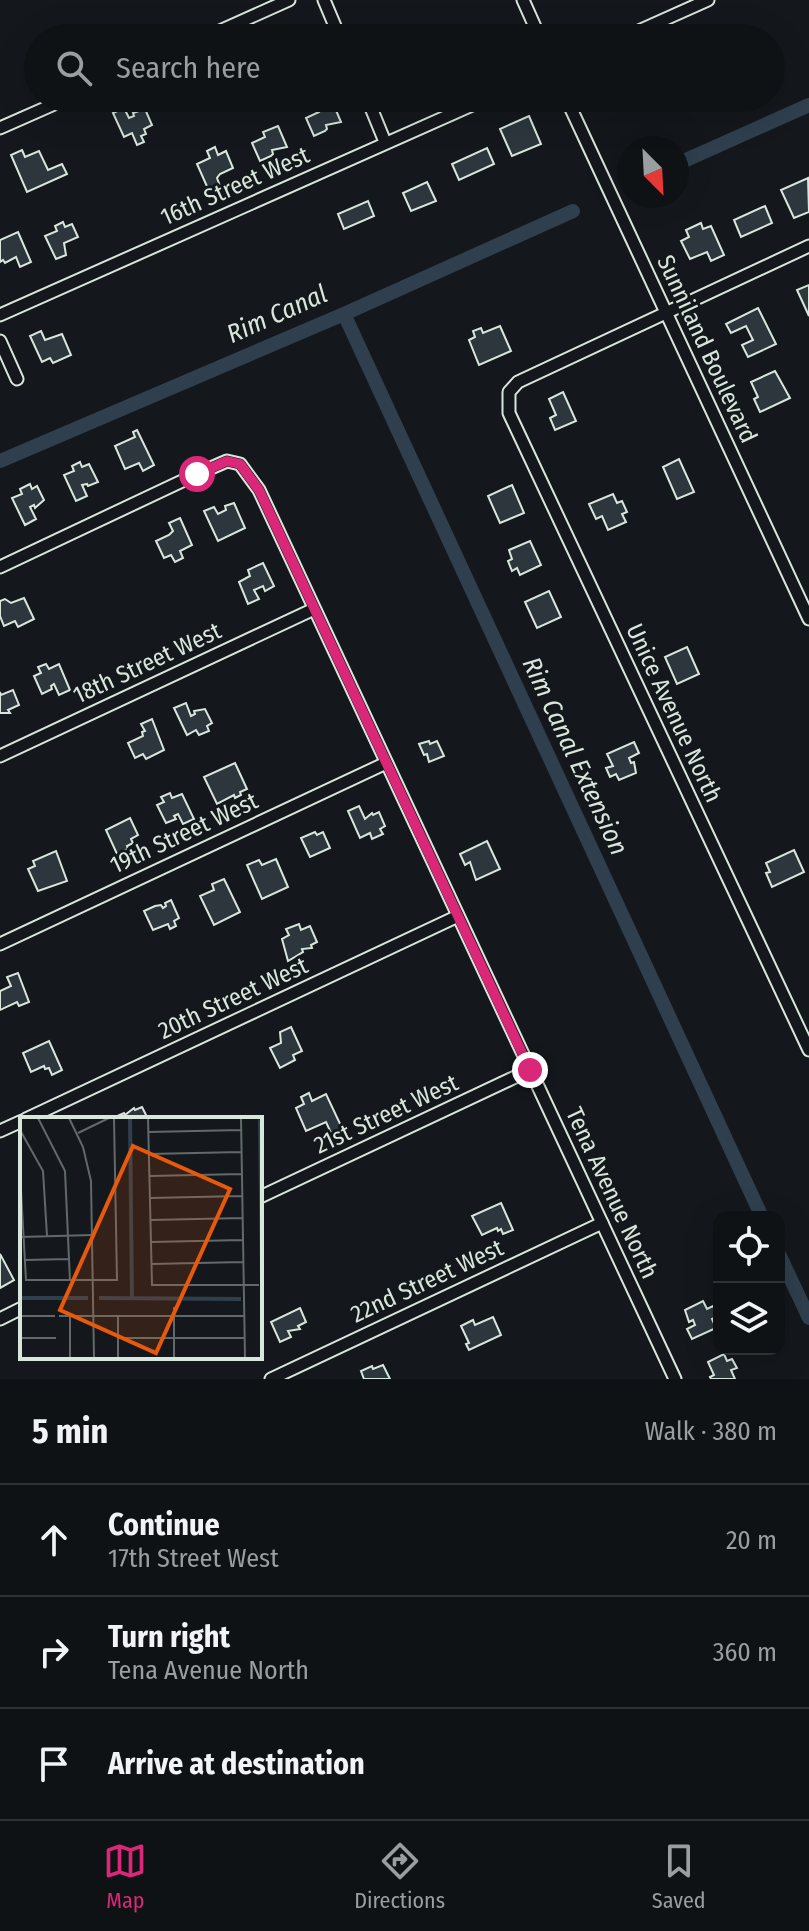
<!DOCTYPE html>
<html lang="en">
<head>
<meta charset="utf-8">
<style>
	:root { --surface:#0f1215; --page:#181b1e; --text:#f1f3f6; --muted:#9b9ea0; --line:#2f3234; --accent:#db2777 }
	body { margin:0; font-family:"Fira Sans Condensed",sans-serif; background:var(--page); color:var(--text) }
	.controls { position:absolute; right:24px; bottom:24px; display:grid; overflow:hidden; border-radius:16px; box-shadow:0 8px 32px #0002 }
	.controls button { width:72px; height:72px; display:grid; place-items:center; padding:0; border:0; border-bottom:2px solid var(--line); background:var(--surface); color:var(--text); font:40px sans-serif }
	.compass { position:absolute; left:617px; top:136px; width:72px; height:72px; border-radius:50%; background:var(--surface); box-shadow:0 8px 32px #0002; rotate:156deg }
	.stop { position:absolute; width:24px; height:24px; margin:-18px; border:6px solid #db2777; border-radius:50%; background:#fff }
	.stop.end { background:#db2777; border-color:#fff; box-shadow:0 2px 8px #0008 }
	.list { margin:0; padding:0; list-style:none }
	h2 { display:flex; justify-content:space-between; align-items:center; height:104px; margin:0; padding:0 32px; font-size:34px }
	h2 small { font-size:26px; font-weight:400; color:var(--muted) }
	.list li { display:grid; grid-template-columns:52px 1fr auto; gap:24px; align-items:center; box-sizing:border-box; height:112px; padding:0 32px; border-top:2px solid var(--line) }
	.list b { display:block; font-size:30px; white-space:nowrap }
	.list p { margin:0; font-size:26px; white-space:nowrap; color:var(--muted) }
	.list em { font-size:26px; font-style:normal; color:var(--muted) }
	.icon { flex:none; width:44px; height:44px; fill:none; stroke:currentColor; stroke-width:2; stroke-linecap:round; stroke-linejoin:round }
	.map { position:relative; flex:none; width:809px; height:1379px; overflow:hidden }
	.search { position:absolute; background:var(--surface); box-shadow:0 8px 32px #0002; left:24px; right:24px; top:24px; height:88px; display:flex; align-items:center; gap:20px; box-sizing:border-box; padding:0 28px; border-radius:44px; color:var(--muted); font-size:30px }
	.sheet { height:440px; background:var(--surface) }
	nav { display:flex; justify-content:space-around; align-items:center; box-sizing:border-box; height:112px; border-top:2px solid var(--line); background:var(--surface); font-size:22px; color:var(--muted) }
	nav a { display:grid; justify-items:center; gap:4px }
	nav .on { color:var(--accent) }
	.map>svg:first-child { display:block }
</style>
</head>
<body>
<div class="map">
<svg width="809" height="1379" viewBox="0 0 809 1379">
	<rect width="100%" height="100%" fill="#14181c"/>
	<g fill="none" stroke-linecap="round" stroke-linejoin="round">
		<!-- canal -->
		<g stroke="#2f3f4d" stroke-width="14">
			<polyline points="677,164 809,105"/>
			<polyline points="344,314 762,1217"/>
			<polyline points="0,461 344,314 573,211"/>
			<polyline points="779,1254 809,1318"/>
		</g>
	</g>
	<!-- building -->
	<g fill="#2c363c" stroke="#d8e6dc" stroke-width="2">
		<polygon points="332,101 341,122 326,125 327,129 325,131 314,136 306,118 319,112 317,107"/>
		<polygon points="124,108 129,118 134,116 133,113 145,109 152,125 144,129 146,134 141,136 144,142 137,145 132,133 124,137 113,113"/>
		<polygon points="529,116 541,144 512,156 500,129"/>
		<polygon points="278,126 287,147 272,150 273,154 271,156 260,161 252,143 265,137 263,132"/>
		<polygon points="215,147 218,155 226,151 233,168 220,174 217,178 220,186 209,191 197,164 210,158 207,151"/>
		<polygon points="487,148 494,164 459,180 452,164"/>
		<polygon points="22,150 25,157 39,151 48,170 62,164 67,174 27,192 11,155"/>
		<polygon points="808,178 809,212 794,218 781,190"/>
		<polygon points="427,182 436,201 411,211 403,193"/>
		<polygon points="368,201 374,216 344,229 338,214"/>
		<polygon points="765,206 772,223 741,237 734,220"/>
		<polygon points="63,222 65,227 72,224 78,237 64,243 66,255 56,259 45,236 57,231 55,226"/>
		<polygon points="701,223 703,229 711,226 724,255 711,261 707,252 690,259 681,241 689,237 686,230"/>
		<polygon points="18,232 31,262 20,267 16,257 5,263 3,260 0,262 0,240"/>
		<polygon points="809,285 809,316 797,290"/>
		<polygon points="758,308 776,344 748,357 742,345 753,340 746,326 731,333 726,324"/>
		<polygon points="500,326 511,351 479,365 469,340 475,337 473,331 481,328 483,333"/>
		<polygon points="41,331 45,340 62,334 71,355 53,363 50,358 42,362 30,336"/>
		<polygon points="775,371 790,398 760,412 754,399 758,397 751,382"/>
		<polygon points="563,392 576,421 555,430 550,418 556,415 549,399"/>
		<polygon points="137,430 154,465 143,471 139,463 125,469 115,446 135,437 133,432"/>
		<polygon points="679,459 694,492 677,499 663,467"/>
		<polygon points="80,462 82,467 89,464 98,482 88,486 87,484 82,485 87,496 76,501 64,475 74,471 72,466"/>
		<polygon points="30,484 32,489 37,486 44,500 35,508 34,505 30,507 36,519 25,525 12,498 22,494 20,489"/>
		<polygon points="512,485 524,513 500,523 488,496"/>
		<polygon points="613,494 617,503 622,501 627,512 622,514 626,522 608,530 602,516 596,519 589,504"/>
		<polygon points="234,503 245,528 218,541 204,511 214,507 218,514 226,510 225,506"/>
		<polygon points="180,518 192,545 180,551 183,558 175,562 171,555 164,558 156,541 169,535 173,531 169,523"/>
		<polygon points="530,541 541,565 520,575 517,568 512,571 508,561 512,559 509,550"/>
		<polygon points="263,563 274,586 265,591 263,586 254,590 259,599 248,604 239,582 250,576 248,570"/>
		<polygon points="549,591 561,617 537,628 525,602"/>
		<polygon points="24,598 34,619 18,627 15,621 4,626 0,616 0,601 5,599 11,603"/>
		<polygon points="687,647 699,674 677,684 665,657"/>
		<polygon points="46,664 49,669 59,664 70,690 59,695 54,684 51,686 52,689 42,694 34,676 41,673 38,667"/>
		<polygon points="13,690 19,705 8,710 10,713 0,713 0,692 1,695"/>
		<polygon points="186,703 191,716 195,714 194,711 205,709 212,723 207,726 209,731 199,735 196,730 187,735 174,708"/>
		<polygon points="152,719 164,750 146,759 143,754 135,758 128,743 143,736 142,732 145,731 141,724"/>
		<polygon points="429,741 430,744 437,741 444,756 429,762 427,754 424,755 419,744"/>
		<polygon points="634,742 639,753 629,758 631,763 634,762 636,773 619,780 616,774 610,777 606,768 613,766 607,754"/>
		<polygon points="235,763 247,789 240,792 241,795 235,798 234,795 217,804 204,777"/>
		<polygon points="170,793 172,798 182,794 194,819 183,824 178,814 174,816 176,819 166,823 157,805 164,802 161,797"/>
		<polygon points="359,806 365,819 372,813 373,815 379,812 385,826 380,829 383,834 372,839 370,833 360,838 348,811"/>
		<polygon points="130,818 138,835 131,839 133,843 127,846 128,849 117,854 106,830"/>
		<polygon points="315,832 317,835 323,832 330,848 310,857 301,838"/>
		<polygon points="487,841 500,869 476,880 470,862 465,865 460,854"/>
		<polygon points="794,850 804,872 772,887 766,873 770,872 766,863"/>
		<polygon points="56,851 67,881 38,891 28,869 35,866 33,861"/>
		<polygon points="276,859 288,887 262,899 247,865 259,860 262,865"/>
		<polygon points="224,879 240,912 214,925 200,896 214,890 212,884"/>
		<polygon points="171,900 179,918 174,921 176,926 170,929 168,924 153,930 144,911 155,906 161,905 163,908 166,906 165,903"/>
		<polygon points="299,924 301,930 310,926 317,942 311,945 312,948 302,949 303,952 288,961 282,939 289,935 286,929"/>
		<polygon points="18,973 29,1002 19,1006 17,1002 0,1010 0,991 11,986 7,977"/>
		<polygon points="291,1027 302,1051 293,1055 295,1060 280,1068 270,1048 281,1043 280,1032"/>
		<polygon points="49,1041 62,1070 52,1075 49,1068 45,1069 44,1066 31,1072 23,1053"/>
		<polygon points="309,1093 312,1101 326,1094 342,1128 331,1133 326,1122 306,1131 296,1108 304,1104 301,1097"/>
		<polygon points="142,1107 148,1119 113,1118 124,1113 125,1115 134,1108 135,1110"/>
		<polygon points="501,1203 513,1230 503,1234 501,1229 498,1231 497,1228 482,1235 472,1216"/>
		<polygon points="0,1254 14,1280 0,1288"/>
		<polygon points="703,1301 707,1309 713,1306 718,1316 712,1319 716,1328 692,1339 687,1329 695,1325 693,1320 689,1322 685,1310"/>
		<polygon points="300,1308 306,1322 298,1326 300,1329 288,1331 291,1337 280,1342 271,1322"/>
		<polygon points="493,1317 501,1335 469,1350 466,1344 469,1343 461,1326 473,1320 475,1325"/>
		<polygon points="724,1354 727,1361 732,1359 737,1368 731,1370 735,1379 711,1379 710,1377 714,1375 708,1362"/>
		<polygon points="383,1365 390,1379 364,1379 361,1371 372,1366 373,1369"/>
	</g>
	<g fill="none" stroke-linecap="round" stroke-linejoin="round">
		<!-- street casing -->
		<g stroke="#d8e6dc" stroke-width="15">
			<g id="street">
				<polyline points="324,0 340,38"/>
				<polyline points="523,0 540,38"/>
				<polyline points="204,38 289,0"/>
				<polyline points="623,38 708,0"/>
				<polyline points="367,98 385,142"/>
				<polyline points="566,98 809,619"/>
				<polyline points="0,128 68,98"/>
				<polyline points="809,246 518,382 509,392 509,413 809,1050"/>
				<polyline points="0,315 488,98"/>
				<polyline points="0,341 17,379"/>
				<polyline points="0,567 197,474 227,461 240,464 259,490 675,1379"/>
				<polyline points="0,756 314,609"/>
				<polyline points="0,944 386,763"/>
				<polyline points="26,1119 458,916"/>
				<polyline points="0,1131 22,1121"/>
				<polyline points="260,1197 530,1070"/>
				<polyline points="0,1319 22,1308"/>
				<polyline points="271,1379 602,1223"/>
			</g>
		</g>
		<!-- street -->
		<use href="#street" stroke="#14181c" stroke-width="11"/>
	</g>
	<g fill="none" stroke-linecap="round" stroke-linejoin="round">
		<!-- route -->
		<polyline stroke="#db2777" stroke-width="10" points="197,474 227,461 240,464 259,490 530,1070"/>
	</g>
	<g text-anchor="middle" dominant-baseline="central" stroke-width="6" stroke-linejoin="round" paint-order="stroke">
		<!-- street labels -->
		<g font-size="24" fill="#d8e6dc" stroke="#14181c">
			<text transform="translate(235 186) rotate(-24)">16th Street West</text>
			<text transform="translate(707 349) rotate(65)">Sunniland Boulevard</text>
			<text transform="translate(147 663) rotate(-25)">18th Street West</text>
			<text transform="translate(674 713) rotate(65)">Unice Avenue North</text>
			<text transform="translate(184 833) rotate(-25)">19th Street West</text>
			<text transform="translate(233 998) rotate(-25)">20th Street West</text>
			<text transform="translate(386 1114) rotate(-25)">21st Street West</text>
			<text transform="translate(612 1193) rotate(65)">Tena Avenue North</text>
			<text transform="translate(427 1281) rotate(-25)">22nd Street West</text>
		</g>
		<!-- water labels -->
		<g font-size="26" font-style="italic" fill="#d8e6dc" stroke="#14181c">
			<text transform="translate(277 314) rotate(-24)">Rim Canal</text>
			<text transform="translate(575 756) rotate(65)">Rim Canal Extension</text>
		</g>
	</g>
	<!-- overview -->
	<g transform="translate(20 1117)">
		<rect width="242" height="242" fill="#14181c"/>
		<path d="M238 1 242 7V241H241Z" fill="#2f3f4d"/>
		<path fill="none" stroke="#2f3f4d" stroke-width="4" d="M110 1 112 181M0 181H68M79 181 221 182"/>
		<path fill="none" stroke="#626a69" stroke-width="2" d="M18 1 45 54 50 164M49 1 63 30 71 64 74 241M128 1 132 168H239M221 1 225 241M0 13 23 54 27 119M129 15 221 13M58 16 89 1M129 37 221 35M0 55 6 163H97L94 1M130 59 222 57M130 81 222 79M130 103 223 101M0 120 73 118M131 125 223 123M5 143 49 142M131 147 224 145M0 199H35M39 199H225M0 221H36M98 221H225M50 241V200M98 241V200M154 241V190"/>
		<path fill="#e8590c" fill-opacity="0.15" stroke="#e8590c" stroke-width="4" d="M113 29 210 72 136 236 40 193Z"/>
		<rect width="242" height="242" fill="none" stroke="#d8e6dc" stroke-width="4"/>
	</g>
</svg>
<div class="controls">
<button><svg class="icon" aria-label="locate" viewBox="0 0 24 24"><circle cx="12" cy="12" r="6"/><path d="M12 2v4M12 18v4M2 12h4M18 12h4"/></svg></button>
<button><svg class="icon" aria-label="layers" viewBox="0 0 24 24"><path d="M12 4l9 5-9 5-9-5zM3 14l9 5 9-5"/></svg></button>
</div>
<svg class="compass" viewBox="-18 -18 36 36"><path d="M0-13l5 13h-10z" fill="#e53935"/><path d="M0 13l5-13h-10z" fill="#9b9ea0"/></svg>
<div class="stop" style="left:197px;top:474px"></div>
<div class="stop end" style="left:530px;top:1070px"></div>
<div class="search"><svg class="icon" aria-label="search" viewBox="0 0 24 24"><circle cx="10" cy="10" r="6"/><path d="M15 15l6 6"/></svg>Search here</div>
</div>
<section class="sheet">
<h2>5 min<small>Walk · 380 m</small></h2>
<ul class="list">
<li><svg class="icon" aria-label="ahead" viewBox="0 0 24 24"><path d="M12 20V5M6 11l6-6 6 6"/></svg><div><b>Continue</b><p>17th Street West</p></div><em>20 m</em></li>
<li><svg class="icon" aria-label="right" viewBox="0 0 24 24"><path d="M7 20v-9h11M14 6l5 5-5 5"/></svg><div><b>Turn right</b><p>Tena Avenue North</p></div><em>360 m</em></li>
<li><svg class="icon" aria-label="arrive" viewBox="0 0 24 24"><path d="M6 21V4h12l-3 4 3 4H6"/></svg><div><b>Arrive at destination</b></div></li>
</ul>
</section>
<nav>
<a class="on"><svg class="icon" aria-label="map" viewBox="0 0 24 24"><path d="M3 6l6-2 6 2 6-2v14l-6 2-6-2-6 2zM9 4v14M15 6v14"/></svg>Map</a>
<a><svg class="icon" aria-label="directions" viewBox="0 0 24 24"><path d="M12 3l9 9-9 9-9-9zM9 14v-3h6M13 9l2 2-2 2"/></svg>Directions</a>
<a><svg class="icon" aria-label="saved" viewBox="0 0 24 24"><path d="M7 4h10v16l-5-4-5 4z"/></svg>Saved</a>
</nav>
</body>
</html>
